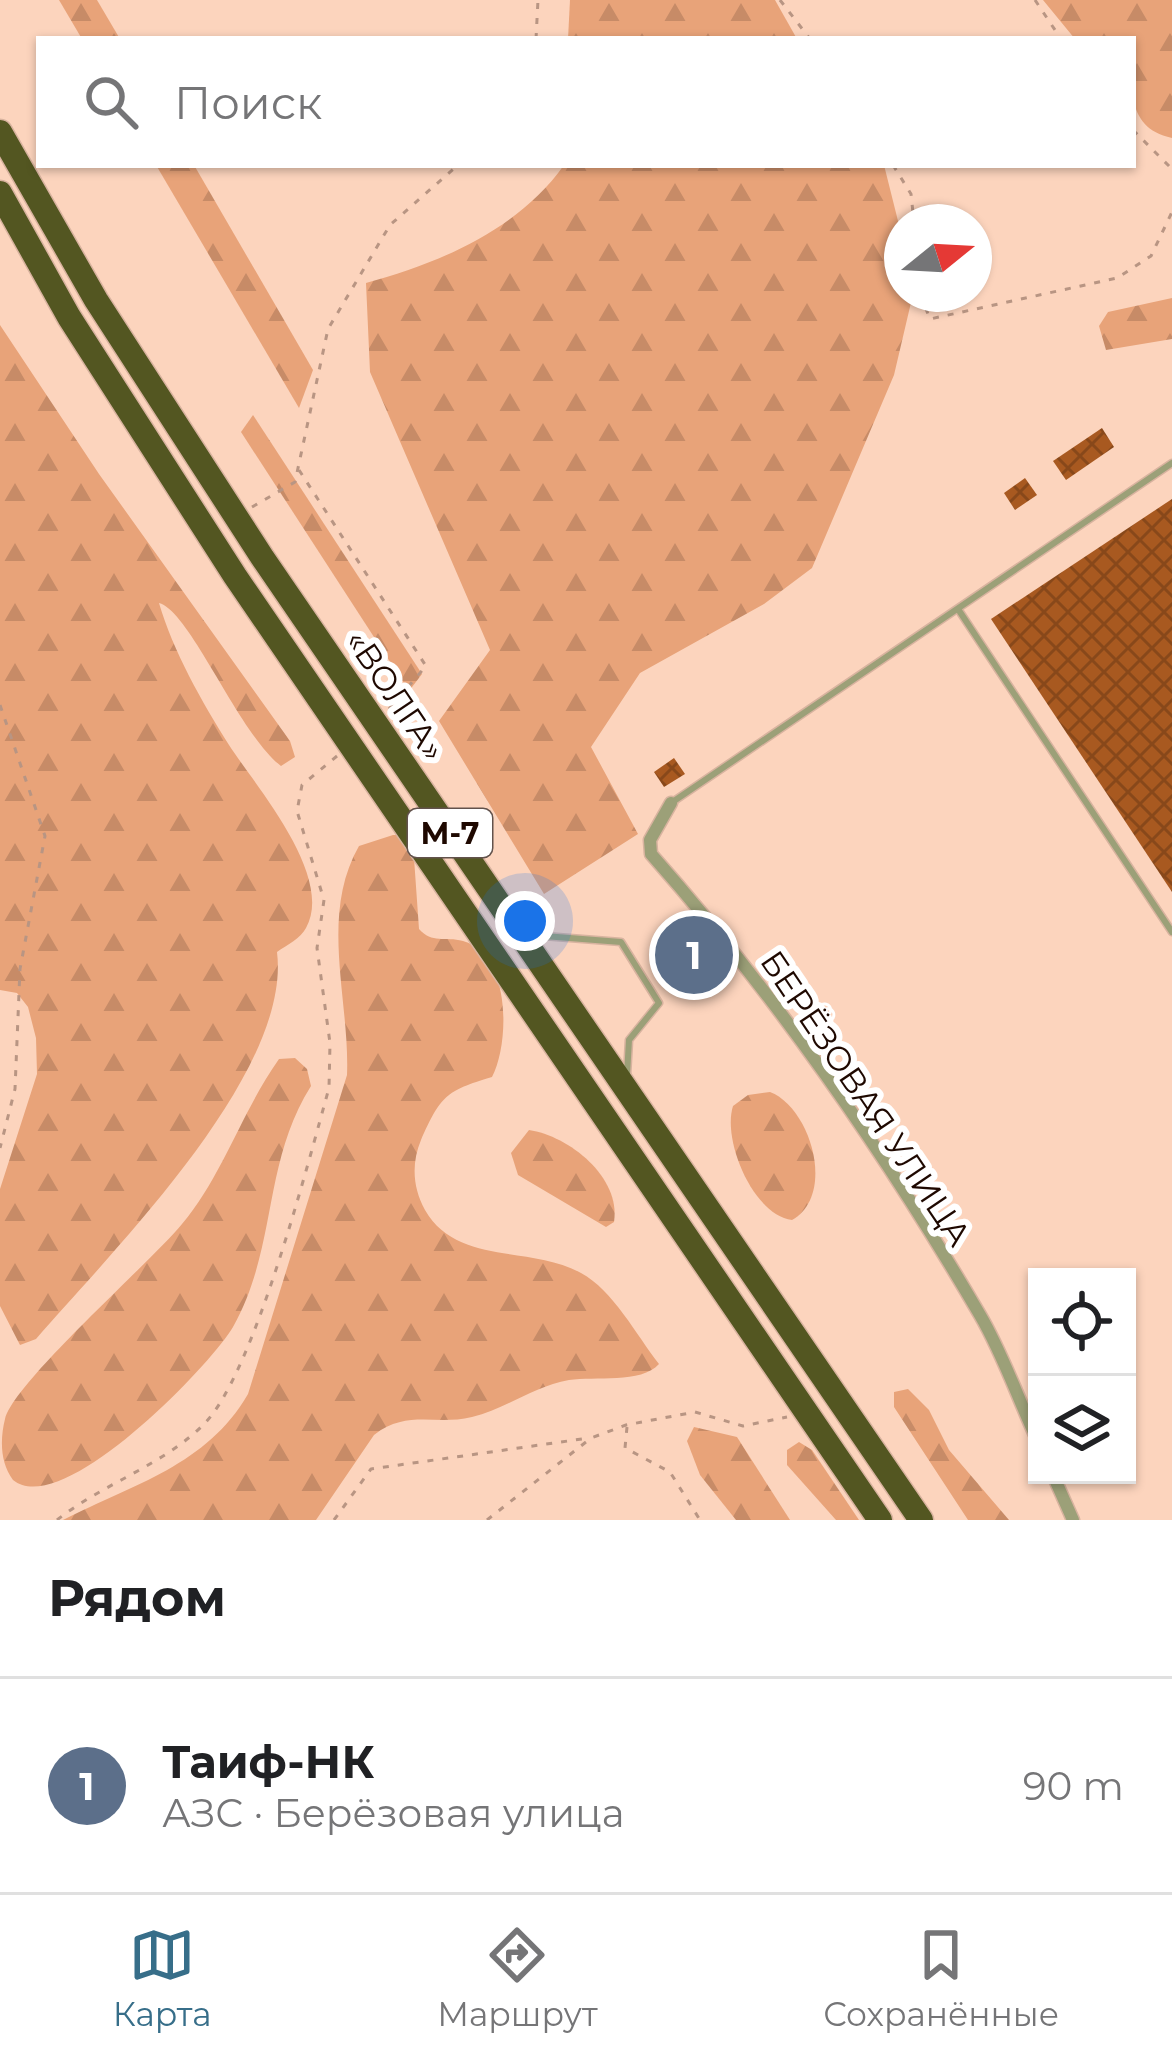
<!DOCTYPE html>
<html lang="ru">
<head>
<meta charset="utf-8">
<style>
	:root { --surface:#fff; --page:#f2f2f2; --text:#202124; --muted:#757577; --line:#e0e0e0; --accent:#376e89 }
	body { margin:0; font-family:Montserrat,sans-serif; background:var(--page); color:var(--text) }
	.controls { position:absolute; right:36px; bottom:36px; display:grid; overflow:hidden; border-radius:0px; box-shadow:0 3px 9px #0004 }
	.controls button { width:108px; height:108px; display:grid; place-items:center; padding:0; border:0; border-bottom:3px solid var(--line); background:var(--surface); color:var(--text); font:60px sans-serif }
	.compass { position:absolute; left:884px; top:204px; width:108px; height:108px; border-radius:50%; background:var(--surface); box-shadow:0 3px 9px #0004; rotate:72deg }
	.you { position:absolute; left:525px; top:921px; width:42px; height:42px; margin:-30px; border:9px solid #fff; border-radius:50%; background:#1a73e8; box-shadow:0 0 0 18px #1a73e833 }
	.badge { display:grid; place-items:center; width:78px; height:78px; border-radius:50%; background:var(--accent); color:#fff; font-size:39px; font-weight:700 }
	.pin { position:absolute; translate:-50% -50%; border:6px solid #fff; box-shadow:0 3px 12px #0006 }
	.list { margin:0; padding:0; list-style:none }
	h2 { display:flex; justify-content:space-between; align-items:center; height:156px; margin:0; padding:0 48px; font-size:51px }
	h2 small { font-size:39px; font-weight:400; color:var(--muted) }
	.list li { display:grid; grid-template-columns:78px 1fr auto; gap:36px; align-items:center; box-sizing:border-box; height:216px; padding:0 48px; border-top:3px solid var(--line) }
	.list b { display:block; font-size:45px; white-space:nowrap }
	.list p { margin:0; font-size:39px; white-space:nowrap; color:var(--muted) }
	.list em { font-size:39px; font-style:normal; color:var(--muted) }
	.icon { flex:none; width:66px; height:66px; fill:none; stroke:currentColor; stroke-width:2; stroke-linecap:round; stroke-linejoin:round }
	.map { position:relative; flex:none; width:1172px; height:1520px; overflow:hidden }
	.search { position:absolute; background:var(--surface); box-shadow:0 3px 9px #0004; left:36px; right:36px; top:36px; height:132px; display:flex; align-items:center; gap:30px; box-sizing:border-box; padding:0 42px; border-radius:0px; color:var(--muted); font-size:45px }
	.sheet { height:372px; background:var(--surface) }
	nav { display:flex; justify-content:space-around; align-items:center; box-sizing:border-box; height:168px; border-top:3px solid var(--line); background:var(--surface); font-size:33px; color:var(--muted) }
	nav a { display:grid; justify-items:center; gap:6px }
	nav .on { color:var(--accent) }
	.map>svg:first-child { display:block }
</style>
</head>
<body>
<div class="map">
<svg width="1172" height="1520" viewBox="0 0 1172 1520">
	<defs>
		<pattern id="forest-firs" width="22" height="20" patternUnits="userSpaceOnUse" patternTransform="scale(3)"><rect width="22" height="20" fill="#e8a379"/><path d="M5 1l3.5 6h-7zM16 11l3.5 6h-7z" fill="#c78b67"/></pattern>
		<pattern id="building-cross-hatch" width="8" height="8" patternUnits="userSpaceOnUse" patternTransform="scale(3)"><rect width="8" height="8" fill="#a85920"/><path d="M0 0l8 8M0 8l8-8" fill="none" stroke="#88481a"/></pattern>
	</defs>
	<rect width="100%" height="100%" fill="#fcd4bd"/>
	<!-- forest -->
	<g fill="url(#forest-firs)">
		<polygon points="59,0 97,0 120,39 82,39"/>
		<polygon points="570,0 775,0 797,39 568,39"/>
		<path d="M1043 0H1172V138C1122 127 1133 81 1133 39H1075Z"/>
		<polygon points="156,165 194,165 313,370 299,408"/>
		<path d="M564 165H884L902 237V294H913L894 375 812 568 764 604 640 673 591 747 638 834 544 894 439 721 490 650 370 372 366 283C440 263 519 229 564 165Z"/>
		<polygon points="1172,298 1172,339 1106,350 1099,326 1108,312"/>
		<path d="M0 325 99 474 290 741 295 757 281 766C239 734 190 611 159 603 173 651 202 702 229 745 254 784 335 876 306 928 301 938 287 945 277 952 292 1073 113 1250 36 1339L20 1345 0 1306V1189L37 1074 36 1038 28 1007 17 993 0 990Z"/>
		<polygon points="253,415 422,674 409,691 241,432"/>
		<path d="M393 835H400L414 858 419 929C432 944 445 936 463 941 511 954 510 1043 492 1077 445 1091 441 1096 421 1140 411 1164 413 1188 425 1210 457 1266 531 1245 581 1273 613 1290 637 1336 659 1364 641 1384 595 1376 569 1380 534 1386 506 1409 472 1417 435 1426 408 1409 374 1435L316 1520H63C134 1484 207 1465 248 1394L347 1075C350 1000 319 916 359 846Z"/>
		<path d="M295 1058 307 1069 311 1086C262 1164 278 1246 233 1327 210 1366 62 1520 13 1480 0 1463 0 1439 5 1419 15 1381 149 1264 182 1224 223 1175 242 1111 279 1059Z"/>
		<path d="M770 1092C810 1107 837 1194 792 1220 753 1215 722 1140 733 1106L748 1095Z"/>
		<path d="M529 1130C569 1136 621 1177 614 1222L606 1227 518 1175 511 1153Z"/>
		<polygon points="908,1389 929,1410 949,1450 1009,1520 968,1520 894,1407 894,1392"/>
		<polygon points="694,1427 737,1437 790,1520 736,1520 700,1475 687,1441"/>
		<polygon points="799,1442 812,1450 859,1520 836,1520 787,1465 787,1450"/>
	</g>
	<!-- building -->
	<g fill="url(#building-cross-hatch)">
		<polygon points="1102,428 1114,447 1066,480 1053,461"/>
		<polygon points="1025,478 1037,495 1015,510 1004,493"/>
		<polygon points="1172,499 1172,892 991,619"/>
		<polygon points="674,758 685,774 664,787 654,772"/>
		<polygon points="691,939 705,961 684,966 690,974 686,991 665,963 669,944 680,961 687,956 681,946"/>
	</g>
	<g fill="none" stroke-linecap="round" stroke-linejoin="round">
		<!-- lane casing -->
		<g stroke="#d8b39f" stroke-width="9">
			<g id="lane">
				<polyline points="958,609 1172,932"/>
				<polyline points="674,801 1172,463"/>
				<polyline points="531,935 621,942 659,1003 629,1040 627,1075"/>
			</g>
		</g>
		<!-- street casing -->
		<g stroke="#d8b39f" stroke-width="15">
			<g id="street">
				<path d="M671 803 650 840 651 854C775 994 886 1154 980 1315 1003 1354 1018 1399 1037 1439"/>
				<polyline points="1053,1475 1073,1520"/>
			</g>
		</g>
		<!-- highway casing -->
		<g stroke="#d8b39f" stroke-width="27">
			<g id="highway">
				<polyline points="0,132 96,300 262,557 921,1520"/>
				<polyline points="0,193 69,317 235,576 880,1520"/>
			</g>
		</g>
		<!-- path -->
		<g stroke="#b89583" stroke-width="3" stroke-dasharray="6 9" stroke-linecap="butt">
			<polyline points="780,0 810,39"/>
			<polyline points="1035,0 1061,39"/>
			<polyline points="536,39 538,0"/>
			<polyline points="1133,130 1172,169"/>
			<polyline points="893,165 911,194 914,222"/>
			<polyline points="920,294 930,319 1117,278 1151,256 1172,212"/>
			<polyline points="299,470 426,666 389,709"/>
			<polyline points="252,507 295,482 328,329 390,225 458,165"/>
			<polyline points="0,705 45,836 20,969 15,1089 0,1148"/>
			<polyline points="627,1427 625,1448 670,1472 700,1520"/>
			<path d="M57 1520C102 1484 164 1465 204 1424 254 1374 308 1163 329 1088L330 1043 317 948 324 900 297 811 302 785 337 756"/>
			<polyline points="334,1520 371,1469 589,1438"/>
			<polyline points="487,1520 591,1438 626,1425 695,1412 743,1426 787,1417"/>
		</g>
		<!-- lane -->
		<use href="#lane" stroke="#9ca078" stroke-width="6"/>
		<!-- street -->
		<use href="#street" stroke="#9ca078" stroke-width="12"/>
		<!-- highway -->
		<use href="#highway" stroke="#535621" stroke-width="24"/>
	</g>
	<g text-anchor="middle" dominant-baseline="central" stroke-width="12" stroke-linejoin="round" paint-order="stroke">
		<!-- shield labels -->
		<rect fill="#fff" stroke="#62524c" stroke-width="3" x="408" y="809" width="84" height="48" rx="9"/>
		<g font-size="30" font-weight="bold" fill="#1e0800">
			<text x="450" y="833">М-7</text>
		</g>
		<!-- street labels -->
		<g font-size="33" fill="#1e0800" stroke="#fff">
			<text transform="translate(396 695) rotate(56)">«ВОЛГА»</text>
			<text transform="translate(866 1098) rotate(56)">БЕРЁЗОВАЯ УЛИЦА</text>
		</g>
	</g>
</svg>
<div class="controls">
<button><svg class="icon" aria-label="locate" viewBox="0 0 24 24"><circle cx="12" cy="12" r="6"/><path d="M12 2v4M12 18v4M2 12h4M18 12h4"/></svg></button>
<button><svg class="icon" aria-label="layers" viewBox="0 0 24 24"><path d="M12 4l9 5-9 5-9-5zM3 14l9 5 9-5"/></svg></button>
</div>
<svg class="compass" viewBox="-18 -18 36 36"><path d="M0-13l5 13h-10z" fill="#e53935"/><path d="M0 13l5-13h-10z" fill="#757577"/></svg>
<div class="you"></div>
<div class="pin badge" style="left:694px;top:955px;background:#5c6f8a">1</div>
<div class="search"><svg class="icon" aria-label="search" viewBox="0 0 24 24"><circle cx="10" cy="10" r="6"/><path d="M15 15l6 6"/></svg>Поиск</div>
</div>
<section class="sheet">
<h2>Рядом<small></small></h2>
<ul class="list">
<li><span class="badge" style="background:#5c6f8a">1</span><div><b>Таиф-НК</b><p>АЗС · Берёзовая улица</p></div><em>90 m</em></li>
</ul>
</section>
<nav>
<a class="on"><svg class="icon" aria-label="map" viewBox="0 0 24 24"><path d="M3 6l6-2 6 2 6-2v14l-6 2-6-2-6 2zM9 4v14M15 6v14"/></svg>Карта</a>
<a><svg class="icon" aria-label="directions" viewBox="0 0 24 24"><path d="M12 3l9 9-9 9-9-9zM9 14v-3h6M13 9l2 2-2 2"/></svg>Маршрут</a>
<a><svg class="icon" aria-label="saved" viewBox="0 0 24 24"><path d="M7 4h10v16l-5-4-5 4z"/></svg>Сохранённые</a>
</nav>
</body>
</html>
